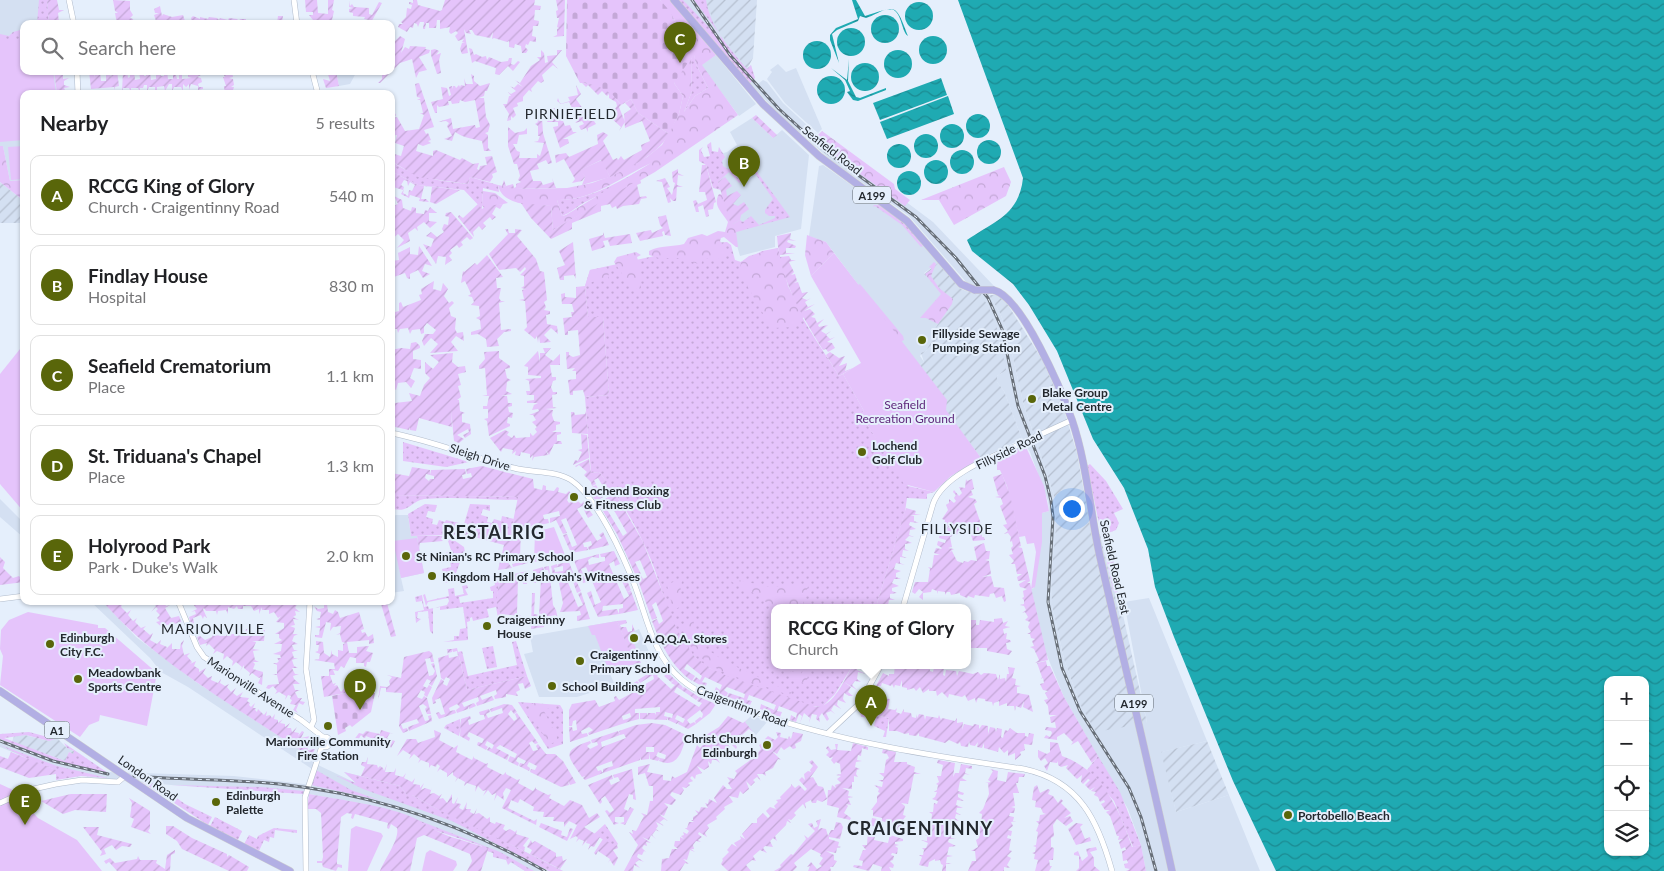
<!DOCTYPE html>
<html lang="en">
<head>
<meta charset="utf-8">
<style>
	:root { --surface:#fff; --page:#f2f2f2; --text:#202124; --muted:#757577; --line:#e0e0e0; --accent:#59660a }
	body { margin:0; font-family:Lato,sans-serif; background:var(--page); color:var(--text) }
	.controls { position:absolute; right:15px; bottom:15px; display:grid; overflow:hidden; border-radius:10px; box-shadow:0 1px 4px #0004 }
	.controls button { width:45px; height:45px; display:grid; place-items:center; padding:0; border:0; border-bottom:1px solid var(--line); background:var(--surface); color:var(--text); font:25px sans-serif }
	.you { position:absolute; left:1071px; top:508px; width:18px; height:18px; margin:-12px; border:4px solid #fff; border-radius:50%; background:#1a73e8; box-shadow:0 0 0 8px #1a73e833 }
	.badge { display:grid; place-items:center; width:32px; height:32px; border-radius:50%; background:var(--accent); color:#fff; font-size:16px; font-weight:700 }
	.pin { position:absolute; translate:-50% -41px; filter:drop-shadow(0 1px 2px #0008) }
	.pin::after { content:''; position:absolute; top:26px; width:18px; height:15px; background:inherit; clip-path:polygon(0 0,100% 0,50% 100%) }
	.popup { position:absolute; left:771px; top:604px; width:200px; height:65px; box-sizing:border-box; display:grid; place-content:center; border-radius:10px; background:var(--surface); filter:drop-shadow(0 1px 4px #0005); font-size:16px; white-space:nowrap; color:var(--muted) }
	.popup b { font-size:19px; color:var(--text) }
	.popup::after { content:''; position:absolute; left:50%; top:100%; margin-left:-10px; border:10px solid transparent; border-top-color:var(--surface) }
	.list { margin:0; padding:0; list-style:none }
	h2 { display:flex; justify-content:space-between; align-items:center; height:65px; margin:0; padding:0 20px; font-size:21px }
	h2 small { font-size:16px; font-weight:400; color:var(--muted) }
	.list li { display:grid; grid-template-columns:32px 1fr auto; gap:15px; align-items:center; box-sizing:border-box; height:80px; margin:0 10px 10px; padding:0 10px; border:1px solid var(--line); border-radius:10px }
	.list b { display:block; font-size:19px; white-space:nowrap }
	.list p { margin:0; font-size:16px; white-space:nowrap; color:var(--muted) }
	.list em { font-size:16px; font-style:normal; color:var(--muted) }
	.icon { flex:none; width:28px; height:28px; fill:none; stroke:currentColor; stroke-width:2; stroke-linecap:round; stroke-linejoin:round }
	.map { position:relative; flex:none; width:1664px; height:871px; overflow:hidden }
	.search { position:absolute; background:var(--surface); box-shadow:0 1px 4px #0004; left:20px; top:20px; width:375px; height:55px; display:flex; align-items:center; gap:12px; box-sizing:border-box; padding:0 18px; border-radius:10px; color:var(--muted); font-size:19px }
	.panel { position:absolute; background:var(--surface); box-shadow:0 1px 4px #0004; left:20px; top:90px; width:375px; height:515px; border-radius:10px }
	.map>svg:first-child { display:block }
</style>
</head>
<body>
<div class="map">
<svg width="1664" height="871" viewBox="0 0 1664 871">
	<defs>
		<pattern id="industrial-furrows" width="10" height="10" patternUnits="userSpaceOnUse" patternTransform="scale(1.25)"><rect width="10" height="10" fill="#d4e0f2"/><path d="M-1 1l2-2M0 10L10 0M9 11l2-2" fill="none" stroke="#b6c0d0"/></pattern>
		<pattern id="grass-dots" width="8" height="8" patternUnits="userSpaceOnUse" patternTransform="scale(1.25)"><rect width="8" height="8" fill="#e5c4fb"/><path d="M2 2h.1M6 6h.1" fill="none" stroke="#c4a8d7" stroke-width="1.8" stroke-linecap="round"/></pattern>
		<pattern id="forest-crowns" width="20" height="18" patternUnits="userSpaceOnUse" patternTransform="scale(1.25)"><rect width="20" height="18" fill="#e5c4fb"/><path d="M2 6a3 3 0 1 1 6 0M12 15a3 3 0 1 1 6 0" fill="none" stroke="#c4a8d7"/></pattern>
		<pattern id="cemetery-stones" width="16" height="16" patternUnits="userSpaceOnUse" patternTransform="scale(1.25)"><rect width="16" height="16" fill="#e5c4fb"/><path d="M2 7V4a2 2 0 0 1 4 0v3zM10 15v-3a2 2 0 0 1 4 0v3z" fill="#c4a8d7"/></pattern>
		<pattern id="garden-furrows" width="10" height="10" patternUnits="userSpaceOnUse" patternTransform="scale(1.25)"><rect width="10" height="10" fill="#e5c4fb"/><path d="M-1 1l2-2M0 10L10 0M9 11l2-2" fill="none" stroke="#c4a8d7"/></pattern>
		<pattern id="water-waves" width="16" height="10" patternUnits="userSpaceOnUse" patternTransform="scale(1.25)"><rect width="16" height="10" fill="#1faab2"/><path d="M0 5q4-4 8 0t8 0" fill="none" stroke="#1b8a91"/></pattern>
	</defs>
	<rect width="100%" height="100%" fill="#e5effc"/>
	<!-- built -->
	<g fill="#d4e0f2">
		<polygon points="0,0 47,0 49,24 24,24 24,71 54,71 57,94 24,94 24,180 10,181 3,146 0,146"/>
		<polygon points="678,0 706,0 747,69 751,65 753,79 758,84 763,80 767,82 783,103 822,139 933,222 994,286 989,286 989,295 1000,313 1007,331 1023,402 1054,495 1056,527 1051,576 1052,605 1064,659 1080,704 1147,723 1124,602 1149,598 1207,741 1162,752 1176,812 1229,795 1260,871 1146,871 1141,845 1128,809 1064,697 1046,653 1031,589 1034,588 1042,513 1049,511 1048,501 1030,452 1022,439 1004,391 997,382 997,376 1002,373 988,305 981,298 981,293 973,285 967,283 909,216 832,161 781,116 755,89"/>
		<polygon points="716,55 756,104 739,116 701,65"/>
		<polygon points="778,64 786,72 796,68 822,129 818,133 785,103 767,79 772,72 770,70"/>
		<polygon points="336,71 357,71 350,84 339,86"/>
		<polygon points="752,118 773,138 782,130 809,155 801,229 775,236 775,247 740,256 711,157 727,152 737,145 730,132"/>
		<polygon points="823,165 902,221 938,263 924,273 952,303 935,330 938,331 926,351 922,353 920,356 924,362 919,365 826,242 809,236 819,166"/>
		<polygon points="0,499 24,523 24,538 0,517"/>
		<polygon points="396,515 408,515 411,536 417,536 424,573 401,578 404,591 391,593 391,517"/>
		<polygon points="90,601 102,601 136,637 196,682 311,757 309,759 318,765 356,783 344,772 400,786 407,795 412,795 437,809 455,816 563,871 525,871 488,848 387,810 347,801 304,793 171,785 94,777 56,770 0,747 0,737 42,754 108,772 234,776 312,785 312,769 188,687 161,672 150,658"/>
		<polygon points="617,621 623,636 639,629 649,652 633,659 635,664 610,674 615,685 577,697 539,697 524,654 533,652 530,636"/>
		<polygon points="752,715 767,722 756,735 744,723"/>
	</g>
	<!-- industrial -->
	<g fill="url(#industrial-furrows)">
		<polygon points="705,0 757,0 753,58 747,69 717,29"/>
		<polygon points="0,182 24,201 24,223 0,223"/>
		<polygon points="938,263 961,289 969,292 981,293 982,298 988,305 998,331 1006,370 997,376 997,382 1004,391 1022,439 981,458 945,410 919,365 924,362 921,353 926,351 937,331 935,329 951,303 924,274"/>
		<polygon points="989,295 998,295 1008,305 1043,361 1062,404 1077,453 1092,536 1100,534 1113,590 1119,597 1147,723 1096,732 1080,704 1064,659 1052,605 1051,576 1056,527 1054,495 1023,402 1007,331 1000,313"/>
		<polygon points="25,735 49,741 57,738 67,748 74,751 73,754 69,752 66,761 12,742 14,736"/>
		<polygon points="1207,741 1229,795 1176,812 1161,752"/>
	</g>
	<!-- grass -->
	<g fill="url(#grass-dots)">
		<polygon points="39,0 47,0 49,24 37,24"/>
		<path d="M678 0H683L720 39 721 36 694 0H706C710 27 730 49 747 69L751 65 755 78 750 83Z"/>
		<polygon points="24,29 24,40 0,40 0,34 9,36 13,32"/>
		<polygon points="694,54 696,64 708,88 695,96 684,112 692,91 691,59"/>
		<polygon points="711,142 712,151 718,152 719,147 725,157 722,161 723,166 728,169 733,167 736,172 734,174 741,181 739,183 729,172 718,182 721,190 713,188 706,165 699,161 699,150 703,147 701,150 704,157 710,156 707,145"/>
		<polygon points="744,154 790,217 733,233 731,225 740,220 743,222 751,216 759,225 775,218 775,216 769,216 765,213 765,210 773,199 754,172 749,173 746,166 734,161 735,157 737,159"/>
		<path d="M391 161C415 178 440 181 468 184L470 177 498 185 499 192 483 188 482 209 464 190 418 185 391 171Z"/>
		<path d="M652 163C644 174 596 196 582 204 575 208 570 213 562 216L557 200C590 201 624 179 652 163Z"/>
		<polygon points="874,205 879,205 906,225 923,246 921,247 902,225 875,206 873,207"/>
		<path d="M727 242 731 245 735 260 741 262 762 251 778 248C781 294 816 338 839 376L843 374 864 411 860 414 908 486 934 492 927 494V499L907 498 905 512 876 607H775V665H853L835 694 822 707 809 706C781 696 726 681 703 664 670 639 665 590 648 553 636 525 619 497 599 472L591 473 585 397 609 395 603 317 588 318 585 286 590 270 714 243Z"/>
		<polygon points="403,442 469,462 446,467 403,461"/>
		<polygon points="1090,464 1106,481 1123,509 1114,513 1119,523 1116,530 1108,533 1117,575 1113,576 1119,597 1113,590 1087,466"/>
		<path d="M393 495 518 497V500C488 500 455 496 424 499 411 501 410 513 393 509Z"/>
		<polygon points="425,504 437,505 435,512 428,511 426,517 433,519 432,524 437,525 439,520 445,522 446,520 464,524 470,504 490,505 490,511 483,509 481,515 488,517 487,522 492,523 494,519 501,521 502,516 514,519 509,541 465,528 449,535 411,536 408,514"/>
		<polygon points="451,538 464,547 465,552 460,554 458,561 460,562 456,573 460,575 461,579 445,583 442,569 451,567 449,554 444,554 451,550 448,541"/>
		<path d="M501 577C497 593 494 604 504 617L498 618 496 607 487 609 489 617 473 621 472 617 470 618V621L467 622 468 640 443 642 454 640V636H459L460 629 466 628 463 607 440 610V607L433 608V634L430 631 428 611 418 612 417 618 421 619 416 623 415 612 424 610 422 601 416 602 415 597 422 595 424 607 428 606 429 609 447 605 449 601 448 598 428 602 426 606 423 595 425 594 427 601 449 596 448 589 454 588 455 596 464 594 462 586 467 585 468 588 465 589 468 595 459 597 460 603 493 598V591H491L490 587 495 585 494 579Z"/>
		<polygon points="516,641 527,676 467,690 458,652 462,651 468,676 517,665 512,642"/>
		<polygon points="493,646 497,667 487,669 482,648"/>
		<polygon points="518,702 560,705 563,710 563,744 548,749"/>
		<polygon points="860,712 889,718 886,737 883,737 885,731 874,726 876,718 861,717"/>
		<polygon points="460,719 461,727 459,736 444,728 446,725"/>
		<polygon points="29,732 55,739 49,741 26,735 4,738 65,761 69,752 73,754 74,751 67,748 64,743 108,773 56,761 0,739 0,734"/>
		<polygon points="0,745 57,766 108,778 81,776 56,780 56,770 32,761"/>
		<polygon points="1098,756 1120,792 1141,845 1133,847 1114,801 1087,770"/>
		<polygon points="316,770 351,790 379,800 311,785"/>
		<polygon points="344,772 400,786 407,795 412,795 437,809 455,816 563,871 549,871 452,821 363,789 335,775 356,783"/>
		<polygon points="142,782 157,784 185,804 212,817 208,825"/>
		<polygon points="171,785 261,787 304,791 303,794"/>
		<polygon points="215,817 242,831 238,840 210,826"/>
		<polygon points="415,819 500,852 534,871 525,871 511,862 508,865 506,860 493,857 493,853 487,851 487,849 475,871 482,846 431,829"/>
		<polygon points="605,824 618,844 615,847 594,834"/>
		<polygon points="274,828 297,830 297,833 275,830 274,838 270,837 269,842 264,840 259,851 244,844 249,835 257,839 258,836"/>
	</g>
	<!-- forest -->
	<g fill="url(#forest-crowns)" fill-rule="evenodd">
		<path d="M660 0H670L716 55 702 65 738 115 655 172 553 230 551 206C533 205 502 206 498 185L517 189 567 188 592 183 611 176 647 157 662 145 679 114 683 96 674 83 686 40 674 19ZM694 55 696 64 708 88 695 96 684 112 692 91 691 59ZM651 163 566 215 562 216 557 200C592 201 621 177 651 163Z"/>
		<polygon points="822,131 894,184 895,189 910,200 905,206 825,149 814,139"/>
		<polygon points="0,146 3,146 10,181 24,180 24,201 0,182"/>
		<polygon points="1004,167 1011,182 1006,196 954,225 939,200 921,200"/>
		<polygon points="483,191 495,193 508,203 484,208 482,205"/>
		<path d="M719 194 724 195 733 224 754 223 757 226 736 231 738 247H736L724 237 721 238 720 241 727 252 724 257 715 260 703 258 701 265 682 258H659L649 255V251C661 245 672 247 684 244L688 238 702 234 707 236 718 231 725 232 728 222C723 213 712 206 719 194Z"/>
		<polygon points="807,235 826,242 834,253 811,276 805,255"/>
		<polygon points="778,248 788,286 804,317 794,327 773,328 769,324 740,273 741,262 749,256"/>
		<path d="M636 252 641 255 637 257C641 268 638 276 641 288L638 290 627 281 614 262 617 257Z"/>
		<polygon points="934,262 936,264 931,276 939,288 953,299 952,304 938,324 926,318 920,318 941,294 925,274 932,269 929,267"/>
		<polygon points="606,267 609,271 608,280 596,280 585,286 590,270"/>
		<polygon points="860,284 903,336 904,340 900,342 858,285"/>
		<path d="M679 579 682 581C679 591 682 597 681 606L676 609 671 601 667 585Z"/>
		<polygon points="733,579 770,587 805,584 808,586 802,607 775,609 757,595 732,582"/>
		<path d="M686 619H692L698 639 705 648 726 662 792 693 788 695C755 680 711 677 689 644 684 637 681 628 686 619Z"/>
		<polygon points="805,665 813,665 809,670 806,685 788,675 791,671 801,675"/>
		<polygon points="533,703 549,705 549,708 544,711 557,737 556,742 549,744 530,713"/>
	</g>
	<!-- cemetery -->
	<g fill="url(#cemetery-stones)">
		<path d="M567 0H660L668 9 685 38 689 61 674 83 683 96 679 114 669 134 638 113 631 99 621 105C613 93 594 83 580 83L566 56Z"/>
		<polygon points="350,692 351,694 375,693 371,712 352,727 350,725 345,728 346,731 338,735 332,696"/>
	</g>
	<!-- park -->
	<g fill="#e5c4fb">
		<polygon points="0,40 24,40 24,71 53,71 56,94 24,94 24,140 0,142"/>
		<polygon points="24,146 24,179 11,180 8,147"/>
		<polygon points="602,160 610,177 582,185 585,177 580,170"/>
		<polygon points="834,253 947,400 946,410 981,458 951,476 934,492 904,484 860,413 864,411 843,374 861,363 811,276"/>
		<polygon points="24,344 24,512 0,484 0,374"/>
		<polygon points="1025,445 1044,486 1049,511 1042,513 1042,542 1035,587 1031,589 1036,552 1034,543 1027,544 1025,536 1019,537 1007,486 1000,470 997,470 997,458"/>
		<polygon points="554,527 565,555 534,562 535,532"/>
		<polygon points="417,538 424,573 401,578 393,541"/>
		<polygon points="28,612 98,625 98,628 105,628 157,673 147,726 100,715 99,721 89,725 80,737 0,685 3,656 0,649 1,630 9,620"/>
		<polygon points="617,621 635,664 610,674 595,635 592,635 588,626"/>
		<polygon points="0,784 11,789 38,818 77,840 102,871 0,871"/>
		<polygon points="356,826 381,833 383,836 367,871 348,871 351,829"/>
		<polygon points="430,850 456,861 457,865 453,871 422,871 426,853"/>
	</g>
	<!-- garden -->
	<g fill="url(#garden-furrows)" fill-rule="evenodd">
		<polygon points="47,0 57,0 59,10 64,10 58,13 59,23 66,24 49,24"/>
		<polygon points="113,0 130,1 130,10 133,15 130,18 133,19 134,24 117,24 115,13 118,13 115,11"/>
		<polygon points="305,0 317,0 318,13 328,14 328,0 334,0 332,10 334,11 332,20 334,24 305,23 313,20 309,15 313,15 313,12 306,12"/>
		<polygon points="413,0 417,0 418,5 440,11 442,10 445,0 535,0 534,5 541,6 540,10 535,10 534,20 539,21 538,26 533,26 532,36 536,37 536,42 530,41 528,45 526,44 525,47 528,50 526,53 522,53 521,46 515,44 514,48 509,47 509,41 507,42 494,38 492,39 493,32 490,38 475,35 472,30 469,30 471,34 466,33 464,29 468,53 462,54 460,49 462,43 465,43 462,42 464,39 458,41 455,36 458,33 456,31 451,34 449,32 450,27 440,29 440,20 437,20 436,28 429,28 429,23 426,23 425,29 423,29 424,22 420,22 418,27 417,24 414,23 413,28 410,27 407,32 398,27 399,24 403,24 401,22 406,17 407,8 411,9 412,5 409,4 409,2 413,3"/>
		<polygon points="556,0 565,0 564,36 553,37 557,35 557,29 559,28 557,27 559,18 557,18 556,11 558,10"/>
		<polygon points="350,1 350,6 352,4 354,7 369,8 369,14 372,15 379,2 382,3 370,24 368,24 369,20 364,19 365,17 353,16 353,13 349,12 349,9 353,8 349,7"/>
		<polygon points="160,6 162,16 163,14 172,17 183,15 186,24 157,24 154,15 159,13 155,13 154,9"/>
		<polygon points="193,16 200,19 200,17 208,19 209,17 217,18 219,20 220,18 228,20 229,18 237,19 239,21 240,19 246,19 246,22 257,20 257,22 266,21 266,23 276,21 277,23 278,16 283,16 282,22 284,24 192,24 191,18"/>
		<polygon points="400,36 405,39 401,53 405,47 409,49 410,46 426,47 425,49 430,50 429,53 419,57 427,70 419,72 416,78 412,59 400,63 380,83 378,83 382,79 382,74 378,71 391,71 391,47 394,48 395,45 393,43"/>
		<polygon points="469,48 472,49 474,55 476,54 482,57 486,56 487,60 489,57 501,62 508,61 509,58 512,58 511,64 514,65 518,61 520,62 513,71 508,66 499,75 495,74 496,68 475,61 472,63"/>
		<polygon points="435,49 439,51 436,55 441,53 439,60 441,73 437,74 431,55 431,50"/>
		<polygon points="541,50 544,53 545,63 548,62 547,56 557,55 557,50 562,50 552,62 558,69 553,65 542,75 544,81 541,83 538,81 531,89 532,92 529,90 523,97 523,101 517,103 518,106 513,108 516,115 513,118 511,116 511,120 507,121 509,114 503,104 507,104 509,96 511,96 508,92 511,94 516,91 510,86 514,88 518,84 523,87 515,80 520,83 531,66 540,60 537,57 541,57"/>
		<polygon points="54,71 66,71 63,73 63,79 69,78 64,81 64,85 70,87 64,88 66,92 57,94"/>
		<polygon points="89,71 94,71 94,78 95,71 100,71 101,81 106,81 106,71 110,71 111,78 112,71 117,71 119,86 115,87 115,90 114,87 91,89"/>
		<polygon points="123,71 127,71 128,78 130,77 130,71 134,71 135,80 140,79 139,71 144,71 144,76 146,76 146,71 150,71 151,80 156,79 156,71 161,71 161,76 164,76 164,71 167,71 168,79 173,79 173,75 176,75 177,79 179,79 179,71 182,71 182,79 192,78 188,77 188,72 200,71 201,75 197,77 201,78 202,82 198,84 199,87 203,87 203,89 198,90 198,86 191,84 189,90 189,84 186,87 183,84 183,91 181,87 174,87 172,91 172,84 169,84 165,91 164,86 157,87 157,91 155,91 155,87 149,87 147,91 147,85 144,85 143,88 140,88 140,92 138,88 131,88 131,92 129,88 123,88 122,92"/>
		<polygon points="222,71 232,71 233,77 229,78 233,79 234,85 231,87 234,87 233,90 236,94 225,93 224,86 226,86 223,77 225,77"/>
		<polygon points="327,71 336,71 339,86 326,88 323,79 330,81"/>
		<path d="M471 74 474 76V81L480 86 490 83 487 91H485L484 96 479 98H484L486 117 490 125 488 132 485 133 488 135V148L491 151H484L482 141C473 139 464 138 455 132L452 141 444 139 452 136 447 126 449 123 446 121 438 122 451 118 453 129 475 125 476 128 480 127 475 100 465 102 460 100 459 103 452 104 451 101H448L449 105 439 107 437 105V113H435L431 102 443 99 441 87 447 88 449 96 451 95 449 87 452 86V89L453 86H455L456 88 459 85 460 87 461 85 465 86 464 78 466 84H473Z"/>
		<polygon points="419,83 434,127 424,130 426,134 428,133 431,140 428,141 431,143 423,146 418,144 416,151 433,156 433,151 436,150 460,160 462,158 473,164 479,163 477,169 479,170 480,166 487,165 485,157 492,156 497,172 492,174 493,177 490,182 470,177 468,184 418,177 391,161 391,153 401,156 404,146 395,143 397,135 391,136 391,105 394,104 395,108 392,108 396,115 393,118 397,117 405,131 419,129 424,115 420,113 423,113 420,100 417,100 421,98 417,97 415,84"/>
		<polygon points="582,83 596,85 612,94 621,105 619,107 625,122 619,131 621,127 611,118 606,117 608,115 613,117 616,113 614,110 617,106 616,102 609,98 609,94 607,96 602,91 598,95 588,85 586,87"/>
		<polygon points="576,85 581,94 576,99 590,119 594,117 598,119 594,121 596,124 588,128 588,132 586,128 581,130 579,126 584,124 582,121 575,123 578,120 569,102 561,104 557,101 558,98 560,104 570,101 568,97 578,95"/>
		<path d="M631 99 638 113 669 134C656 156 632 166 610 177L601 160 581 170 585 177 582 181 572 183 575 179 564 159 556 163 555 155 566 153 569 157 598 144 597 135 603 132 608 135 603 141 613 160 617 158 618 160 621 156 624 160 642 150 641 145 650 141 642 121 625 128 624 114 631 109 625 103Z"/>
		<polygon points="553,108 559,110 565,126 570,125 573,132 577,132 563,139 568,139 569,143 560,148 553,127 558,126 558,122 547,122 548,120 553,121 556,111"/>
		<polygon points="531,109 536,114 540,112 543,114 543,116 539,116 542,117 543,133 552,163 548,164 546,160 537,164 539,169 530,171 533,181 541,181 543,185 553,182 552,178 556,188 515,189 502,186 504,180 506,186 513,184 514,188 516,187 516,184 521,182 518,180 520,176 517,164 514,164 508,146 508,127 515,133 524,131 527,128 527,134 519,135 517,144 513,144 517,151 520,152 519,158 537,158 537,154 540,156 544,143 534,142 538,141 540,136 538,136 538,126 535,124 538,122 533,113 530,114 529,112"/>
		<polygon points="756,115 777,135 773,138 752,118"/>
		<polygon points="702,165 706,165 716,202 714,203 713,209 708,210 709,216 706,217 703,205 698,207 699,212 696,212 693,201 696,200 698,204 707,200 705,192 699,192"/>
		<polygon points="678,169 678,173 684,176 678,175 677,185 683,187 677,187 676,201 673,201 670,198 671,202 668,203 662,182 656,181 665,178 670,187 667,188 672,195 675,183 673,182 672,172"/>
		<polygon points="391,171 418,185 460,190 436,204 430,202 432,187 424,186 421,199 426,199 429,202 419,201 420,198 410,195 409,198 401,194 404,189 403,193 408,196 409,190 412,191 415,185 410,182 408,186 407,181 404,180 401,185 404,187 403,190 393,187 391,189 391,181 394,180"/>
		<polygon points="725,177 732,186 726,190 727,196 737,191 741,195 733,204 738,206 744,202 749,209 741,215 740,220 731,225 718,182"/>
		<polygon points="640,179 641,183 637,185 640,197 646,196 647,198 641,199 639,204 623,206 617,209 616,206 612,208 610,204 601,206 601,211 572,223 572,229 551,239 531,218 521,203 551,206 553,230"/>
		<polygon points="394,196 402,200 403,208 411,211 412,207 416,208 416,213 424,214 425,210 428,211 430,207 437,213 429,213 429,221 437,222 430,228 424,222 417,227 418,231 415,228 408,233 410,241 397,248 404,240 398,234 391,240 391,233 395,232 391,224 391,207 398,204"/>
		<polygon points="478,204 482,209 486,206 503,204 500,209 496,207 492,214 496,217 492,220 490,217 483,223 486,226 482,230 479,226 473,232 474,237 458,217 459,215 463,218"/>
		<polygon points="451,212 473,238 470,240 467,237 461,242 463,245 459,248 457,245 450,250 452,253 449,256 452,260 445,265 446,257 438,256 436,264 423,244 431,247 434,239 426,236 431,232 437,237 444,232 442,229 444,224 448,225 449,217 445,216 446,213"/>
		<polygon points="666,215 671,236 665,235 664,231 662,232 663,236 640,241 636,233 651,230 652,233 663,228 660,225 658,217"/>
		<polygon points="505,229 508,229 509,233 515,233 515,229 522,230 517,236 536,259 540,271 544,272 547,300 544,302 546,307 544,310 550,311 550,314 546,315 547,324 557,326 558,334 551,328 544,335 551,342 540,343 539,336 538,343 537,336 535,339 524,330 527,327 525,301 519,300 524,299 522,290 526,289 521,288 524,286 524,276 520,275 526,269 525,267 520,272 516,268 499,270 489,254 508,234"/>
		<polygon points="603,232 605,238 630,234 632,243 610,246 608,240 603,241 605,247 592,251 589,239 603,235"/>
		<path d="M791 233 790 239 796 241 788 240 787 242 796 246 795 248H786V253H795L780 255V257L789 256 791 260H796L789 262 794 272 791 275 795 274 797 281 794 283 798 282 802 293 808 292 802 298 807 300 811 298 805 302 808 307 815 304 804 311 810 309 815 314 811 317 815 318 817 323 824 319 818 325 819 327 828 325 821 331 826 334 831 331 826 335 830 339 835 337 827 342 832 343 835 348 828 352 826 349 823 350C801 314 780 280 777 236Z"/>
		<polygon points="573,242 576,279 574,275 564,276 564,280 560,280 557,268 565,265 559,251"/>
		<polygon points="419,246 432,266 425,264 422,271 430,274 423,278 418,270 410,274 410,279 407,278 405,273 391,278 391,261 399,260 398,253 410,247 410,254 418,255"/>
		<polygon points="487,255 503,277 496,278 497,288 501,288 499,298 501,301 505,301 499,303 501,330 511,329 511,331 504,332 497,339 499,346 487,347 486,339 478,334 471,335 471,332 481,329 480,320 476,318 480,316 479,306 471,305 474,302 472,297 468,296 471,294 465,281 461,283 463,271 464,272 475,263 477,265"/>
		<polygon points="434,281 433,289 441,291 443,283 448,289 444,296 449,303 452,301 454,303 449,308 451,316 456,318 455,329 457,333 463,332 464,341 456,336 451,342 458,351 430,353 438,344 431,338 424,346 422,341 425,334 433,334 436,330 427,323 424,327 424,333 421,334 420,329 412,330 410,334 408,328 400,329 398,333 397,329 391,329 391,313 399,311 399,303 401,302 403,307 421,300 419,295 422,294 421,289"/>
		<polygon points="585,286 588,317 603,317 609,395 585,397 583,390 573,391 573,395 570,395 568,380 576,379 576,371 572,371 575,368 567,369 566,352 569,352 569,355 573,357 580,355 578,330 568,331 568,335 565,335 563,318 572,317 571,312 574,312 572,304 562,304 561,294 565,293 565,297 576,298 576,287"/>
		<polygon points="411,343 416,342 420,346 420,348 413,351 413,359 421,360 421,369 414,368 410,378 415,381 411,388 406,382 398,383 396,390 391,386 393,379 391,350 401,348 410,349"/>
		<polygon points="543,348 551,348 545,355 553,361 560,354 560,365 550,365 552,377 556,377 556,380 553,381 551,387 553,392 557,392 557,394 552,395 553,407 557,408 545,409 553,410 552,415 554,421 560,422 560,424 556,425 556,430 552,432 561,432 561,434 557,435 557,441 561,441 562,444 554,444 549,455 545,449 548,455 534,457 532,461 533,455 530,458 530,454 521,452 520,456 515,455 516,451 512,454 513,450 503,448 501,452 490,438 505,430 509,432 507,435 512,438 514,435 516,438 530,437 530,433 533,436 537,432 535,429 537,427 532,422 536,420 533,415 529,415 539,411 538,409 532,410 534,405 538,403 527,403 527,401 534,400 534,395 527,395 526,391 530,391 529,381 525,379 541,378 541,376 528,375 528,367 524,366 538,351 540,362 540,353 545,353"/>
		<polygon points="499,351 499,358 510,366 510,368 505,369 507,378 511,380 507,382 506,391 512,394 501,396 507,396 508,403 512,403 512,406 508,407 509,412 513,413 512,418 508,417 507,423 510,424 510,426 489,436 487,421 484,419 488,418 488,409 483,409 483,406 487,406 489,396 482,396 487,395 485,368 479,369 479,366 485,359 484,352"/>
		<polygon points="830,352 839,358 845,356 839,366 847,363 845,371 853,368 839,376 826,355"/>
		<polygon points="453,353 452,362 458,367 465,366 466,372 458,374 461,385 458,386 461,397 457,400 459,400 460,411 465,413 462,414 462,422 470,424 471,434 465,438 463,435 469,432 468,429 457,435 464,439 459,443 454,441 451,410 452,427 419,418 416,431 410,430 410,427 409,430 391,426 391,399 394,399 395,403 412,401 409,393 420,396 424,385 430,378 425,373 425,362 433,369 439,362 430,355"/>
		<polygon points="586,411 588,434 572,433 571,412 574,412 575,415 585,414"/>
		<polygon points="581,434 587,435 589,456 589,458 573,465 575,460 578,461 582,452 578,450 582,449"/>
		<polygon points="589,459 591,473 599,472 614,491 596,501 592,496 592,487 596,485 603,496 607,493 598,478 594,480 596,484 592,486 591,482 584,475 587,472 579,465 576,467 575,466"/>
		<polygon points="482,466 533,479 534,488 542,490 543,485 546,486 546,490 554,491 557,487 559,488 558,492 566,494 569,491 571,493 567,500 569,503 572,501 575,503 578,501 581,504 584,501 588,507 585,509 588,508 593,515 588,518 582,506 577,509 597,541 602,538 599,535 603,532 609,545 589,550 588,547 592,545 591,541 583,543 584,547 587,547 588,550 571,553 563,535 567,534 572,547 577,545 566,518 561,520 567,533 563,534 556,520 550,523 550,518 560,516 559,511 543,515 544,519 548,519 549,523 531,527 529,534 525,534 526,529 521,529 520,558 525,558 524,553 528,553 528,563 513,567 512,564 516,563 515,558 507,561 512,568 498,570 504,545 467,535 465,541 458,535 449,535 465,527 509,541 518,497 393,495 391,501 391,473 409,476 412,467 430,470 430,475 426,474 425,478 429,481 430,479 434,479 434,476 430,475 431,470 465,469 466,474 462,475 463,479 472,477 471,473 467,474 466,469"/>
		<polygon points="1002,474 1010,495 1021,546 1018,547 1022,548 1030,581 1027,583 1030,583 1048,660 1035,663 1039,660 1034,649 1030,647 1034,646 1032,641 1035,639 1031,638 1030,634 1027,634 1031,632 1028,627 1030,622 1025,620 1028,617 1025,612 1022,613 1026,610 1024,606 1020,605 1024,604 1024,600 1022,598 1024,597 1023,591 1027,589 1020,587 1019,584 1026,580 1018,581 1017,577 1022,574 1017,574 1015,564 1011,564 1014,561 1009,555 1013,554 1011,548 1013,546 1012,541 1010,542 1011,537 1008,533 1004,534 1008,531 1003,525 1007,524 1000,506 1003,504 1001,498 995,497 1000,496 998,495 993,477"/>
		<polygon points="966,479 967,481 972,479 974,489 971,490 973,495 968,497 975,499 977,502 974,504 981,524 976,525 981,525 982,537 984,537 985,540 973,541 968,526 961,529 960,533 950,537 952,547 948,548 954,549 949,552 952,551 957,561 963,563 964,561 968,562 971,560 977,561 974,547 984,543 986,551 990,551 989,559 985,560 989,561 991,574 982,577 991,576 994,587 1004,588 1006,601 1004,602 1002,596 996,598 994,593 990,594 989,597 975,595 974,598 968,596 967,598 960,595 960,593 951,595 950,592 947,592 945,595 945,592 938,591 937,594 937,591 932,589 931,592 923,593 923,600 919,597 923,592 919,589 915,594 912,592 915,582 928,582 930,569 928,567 932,568 934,555 940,555 934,553 936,548 941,549 942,548 937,545 938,541 945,543 946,540 939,538 941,532 944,532 942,526 951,528 944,525 945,520 942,519 948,510 946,505 949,503 949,499 954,503 956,501 954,498 956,495 953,492 954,490 959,496 962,493 959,487 965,488"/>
		<path d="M615 493 643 542 677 630 694 656 709 668 727 676 816 707C834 707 845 678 853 665L858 666 857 670 866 674 858 672 857 679 861 682 855 681 852 685 857 690 844 682 851 687 848 692 853 696H849L844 693 843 699 846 703 838 700 837 705 841 709 834 705 831 710 835 714 831 711 826 713 829 719 827 721 822 713 819 717 820 722 816 719 817 715 812 714 809 723 810 718 804 713 800 723 802 716 799 714 796 722 790 720 791 715 796 718 797 713 779 706 777 711 782 712 780 717 760 709 761 704 774 710 776 705 749 695 747 700 752 701 750 705 727 697 729 693 744 698 745 694 727 687 724 690 728 693 726 697 714 692 716 687 720 690 722 685 705 677 702 682 707 683 705 688 693 681 696 677 700 680 702 676 687 664 684 669 695 676 692 681C672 667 661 645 652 621L657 619 659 624 663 621 656 602 652 605 657 618 652 620 637 577 641 575 643 579 647 577 640 560 635 562 637 566 635 567 637 566 641 574 636 576 617 534 598 503ZM608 500 627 533 623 536 603 503Z"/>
		<polygon points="906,508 916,511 915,514 921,515 910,515 914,516 914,521 919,523 910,522 909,525 916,529 910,530 909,535 914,537 909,536 905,540 912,543 905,544 905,549 909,551 903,550 902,556 907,558 900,557 900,563 905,565 896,563 894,569 901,571 896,573 896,577 901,579 894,579 892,583 899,586 892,588 892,591 897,593 890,594 890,598 895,600 889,600 888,605 893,607 876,607"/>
		<polygon points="417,536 443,536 441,539 443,541 420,543 419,549"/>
		<polygon points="614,551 620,564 615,566 614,561 609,564 624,599 629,596 619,575 624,573 631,590 627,592 631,591 638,610 619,614 619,609 623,608 623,604 603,606 602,611 617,609 619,614 598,617 587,593 591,591 595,605 601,602 586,567 581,569 587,582 583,583 574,561 599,554 599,558 592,557 588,560 589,565 605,561 605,557 601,557 600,554"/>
		<polygon points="0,557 5,562 3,568 13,578 19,576 24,582 0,585"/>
		<polygon points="569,562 574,575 573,576 574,576 581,591 577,593 570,573 565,575 578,607 583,605 578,594 581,592 590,619 577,621 577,616 581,615 580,611 560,612 563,603 558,578 553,575 551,566 557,564 558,567 554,568 555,572 563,571 563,566 558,567 558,564"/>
		<polygon points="549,566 553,605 556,610 559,624 554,625 556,615 539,618 539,622 544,622 544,627 531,629 532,593 535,593 534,614 539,615 541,580 536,580 536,583 532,583 533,570 543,567 544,570 540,572 541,576 549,574 548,570 545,570 544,567"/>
		<path d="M527 571V584H523L524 579H518L517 613 521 616 501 614C493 603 498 590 501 577Z"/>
		<path d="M102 601H116L120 605 123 602 121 607 127 613 131 610 128 615 133 621 137 618 135 622 141 628 146 626 143 629 150 635 153 633 150 640 157 644 161 640 160 644 167 647 166 649 172 643V649H180L181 643 184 640 182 646 184 655 190 653 187 656 192 662 190 664 196 661 194 666 199 669V672L206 668 203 673 208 678 212 676 211 680 218 683 221 679 220 683 225 686 229 684 227 687 231 692 236 688 233 693 237 696 243 692 240 697 249 698 247 701 250 703 249 705 251 707 255 703 253 708H256L255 710 257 712 258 709 264 715 267 711 266 716 270 715 272 718 275 714 274 719 278 720V723L283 719 280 723 285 724V727L290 723 287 728H291L292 732 297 727 294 732 299 733 298 736 302 731 304 732 301 738 310 736 311 740 306 742 308 750 315 749 311 757C239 708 160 667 102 601Z"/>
		<polygon points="149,601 164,601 166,606 170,605 165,608 171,618 179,616 183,626 179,627 178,623 167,625 167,629 165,630 156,622 160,621 157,618 160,615 156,611 158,609 156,607 151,612 156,606 153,603 150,605"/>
		<polygon points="195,601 304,601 298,603 295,608 300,612 295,611 296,615 293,617 299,620 293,619 295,625 290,626 295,628 293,634 298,634 294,636 292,641 298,644 292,645 294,650 298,650 292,652 294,658 298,658 292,660 294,666 298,668 292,668 295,674 299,674 293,676 294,679 300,684 293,684 295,690 300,690 295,692 298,698 302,698 300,701 305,702 303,705 299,703 296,710 298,713 293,710 296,705 290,704 292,700 290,699 291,696 288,695 285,700 286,696 279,692 275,694 277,691 273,686 269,689 266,688 268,685 279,684 277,675 272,674 277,674 277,665 273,663 277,663 279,661 277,658 281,658 280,655 273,654 281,651 282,644 274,644 282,640 279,638 279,634 275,634 284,628 284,623 276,622 281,616 278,618 274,612 269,614 269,610 262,610 262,607 259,614 259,609 254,611 251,606 243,606 243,609 238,609 237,606 234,609 228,607 228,614 226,610 218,611 217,615 216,611 206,611 204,608 203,609 207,618 204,616 203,619 201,615 193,618 194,623 191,624 189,617 196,614 195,611 191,612 197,609 192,603"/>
		<polygon points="387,603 396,636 391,637 381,604"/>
		<polygon points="324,604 327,604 328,612 333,614 335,610 338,612 340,618 359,612 364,629 361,630 362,633 365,632 368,637 373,634 374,643 369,644 369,640 347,642 349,653 357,653 357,647 369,646 366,651 373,653 370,662 367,662 366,667 364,666 364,663 356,663 356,658 350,657 344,668 341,666 338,671 333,670 335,675 330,675 333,684 336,683 334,686 337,685 341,692 348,684 350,688 356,688 354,679 356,683 365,677 365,680 373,683 363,684 368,685 367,692 371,694 351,694 350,692 324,697 321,676 329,676 329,669 335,669 334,663 314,660 319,659 320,654 315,652 318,651 319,645 316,645 316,641 323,642 324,653 330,657 332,650 332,654 338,657 338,650 343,651 343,644 346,643 342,642 340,634 336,635 340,633 341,626 333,627 330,631 331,623 326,622 322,638 315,637 315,635 319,635 320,628 315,627 320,626 320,620 316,619 320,618 321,612 317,611 314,606 318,609 324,608"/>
		<polygon points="967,617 968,620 976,620 976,625 979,625 980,620 994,622 994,619 1002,618 1003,623 1008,621 1005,626 1010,627 1003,629 1004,634 1007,633 1006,639 1010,640 1011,642 1006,643 1007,649 1012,651 1009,655 987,651 987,648 971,648 969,644 967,648"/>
		<polygon points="626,620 627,623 620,625 621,627 626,627 628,632 632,631 632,624 635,631 630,633 639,656 643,655 647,663 642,656 639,658 641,663 637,665 637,670 617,621"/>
		<polygon points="236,629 238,635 245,633 245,635 246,629 248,629 248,633 257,634 259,630 265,630 264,641 252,641 256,642 253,649 260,650 253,651 255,660 259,662 253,662 255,664 253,669 263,672 262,685 258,683 261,677 259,678 252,673 249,676 250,673 244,668 244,665 240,671 242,667 236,662 232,666 233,661 227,656 223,660 224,654 217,651 213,654 215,650 209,644 206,646 207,643 200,645 197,637 200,636 205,640 212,637 213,631 213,635 226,636 226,634 235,634"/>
		<polygon points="457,648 467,690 527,676 531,686 525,689 523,683 518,684 520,690 516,692 518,696 506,694 506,697 495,699 494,696 497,694 496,690 480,696 482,700 492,696 494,700 477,706 476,703 479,701 478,697 462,703 464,707 474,703 476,706 469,709 468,706 468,709 457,713 456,710 460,707 457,704 449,708 450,711 455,710 456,713 439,719 436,713 439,712 441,715 445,714 440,698 435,700 436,703 433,704 432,698 441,679 444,681 443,684 447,686 450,679 446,677 444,680 441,678 438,658 448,655 447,649 452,649 452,652 448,653 449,658 458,656 457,651 453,652 452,649"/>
		<polygon points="429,651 432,653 434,662 431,662 430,658 425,659 429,676 433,675 435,671 431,664 434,663 437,676 432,686 429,684 431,681 427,679 423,686 427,688 429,685 432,687 427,697 424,695 425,692 421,690 417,697 422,699 424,696 427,698 431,714 427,714 425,709 427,707 423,704 419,706 425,721 429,720 428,716 431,715 432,721 409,731 408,727 419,723 417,719 401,724 403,729 407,728 408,731 403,733 399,726 402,693 386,692 386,688 381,688 378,700 380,686 387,687 390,685 389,681 392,677 387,675 401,678 404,657"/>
		<polygon points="1046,661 1047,666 1050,666 1064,697 1098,756 1092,763 1078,741 1071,745 1073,742 1064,733 1057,737 1057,740 1044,738 1046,735 1050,737 1052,733 1051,731 1045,730 1046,727 1056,728 1055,722 1051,723 1050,717 1057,715 1049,715 1048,706 1044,700 1048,699 1045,693 1048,691 1043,690 1040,684 1044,683 1043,678 1041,679 1042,677 1037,663"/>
		<polygon points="890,665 905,665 916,668 921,665 925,668 929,666 930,671 933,672 934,668 944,668 943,675 945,676 946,670 956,671 957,676 959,671 973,674 978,672 981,675 984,673 996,674 998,680 1000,674 1000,679 1005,678 1006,682 1007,674 1009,674 1008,667 1015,668 1012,678 1016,679 1015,685 1021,686 1017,687 1017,693 1029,695 1033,712 1023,707 1024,701 1021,708 1016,706 1015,711 1014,706 1007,706 1007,703 999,706 999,701 994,703 993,706 992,702 985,701 985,699 978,698 976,703 975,698 968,701 965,695 962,697 949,694 948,698 942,692 937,696 936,691 929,691 929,689 923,693 920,687 916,691 914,688 907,690 907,688 902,687 902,680 900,686 895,685 894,688 892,684 891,686 882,683 881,686 876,686 883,673 889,676 889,674 894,674 895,666"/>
		<polygon points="660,666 667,672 664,675 661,672 657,676 671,689 675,685 671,683 674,680 671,682 664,676 668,673 683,687 681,690 684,687 699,697 696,700 689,695 677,687 674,692 699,707 702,703 697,701 699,697 716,704 710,713 696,724 695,721 700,717 702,718 703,714 700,710 687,720 690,724 694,722 696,724 688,729 678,724 679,721 683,723 685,719 677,715 675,719 679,721 677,724 668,720 668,717 672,718 673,714 665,712 664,716 668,717 667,720 640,719 640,713 647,713 647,716 648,713 655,713 656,715 656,712 660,712 660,707 635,709 635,713 639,713 639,719 628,722 627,719 631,717 630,713 622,716 623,720 627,719 628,722 589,735 588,733 593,730 589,727 581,731 582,734 587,733 588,736 570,742 569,727 572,727 573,731 577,730 576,720 573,721 572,726 569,726 569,710 572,704 595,700 599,707 615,701 614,697 616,696 619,700 634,692 632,684 637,681 639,683 635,687 637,689 654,679 653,675 640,683 638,680"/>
		<polygon points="873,697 890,699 888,709 895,710 897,708 896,712 901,714 904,709 904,712 911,713 912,717 916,718 916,714 917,718 919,714 924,715 925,720 926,716 938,718 939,715 941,720 942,718 955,721 957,718 957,723 963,722 962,730 964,724 973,726 974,724 979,725 979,729 982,725 988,726 988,734 990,727 995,728 996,732 997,728 1002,729 1001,737 1003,738 1005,730 1008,731 1010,728 1017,733 1025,733 1025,736 1028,737 1029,733 1034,734 1032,745 1024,744 1025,750 1020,752 1021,755 1015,760 1015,753 1008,756 1008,750 1004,753 999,747 998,752 984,748 984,743 982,748 977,747 978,742 975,746 970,745 969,741 968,747 961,746 960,742 958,744 949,740 945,743 919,736 919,733 916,736 909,735 909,733 905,734 897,731 889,731 889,718 872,714 873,706 878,707 879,702 873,700"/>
		<polygon points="504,704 512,705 517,712 514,714 511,710 508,714 514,721 517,719 515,714 517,713 538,743 535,744 532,741 529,743 533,751 538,750 536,746 538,744 546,754 555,754 563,761 576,783 570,785 568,781 569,785 561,787 530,772 531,769 535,770 537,766 529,762 527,766 530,768 529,771 519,766 520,763 524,764 526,761 518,757 516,761 519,763 518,766 508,761 510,756 515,758 517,754 500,745 496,748 509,755 507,760 487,750 489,747 492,749 494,745 487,741 485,745 488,747 486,750 477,745 478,742 482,743 484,739 469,732 467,736 470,738 469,741 460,736 461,719 470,716 471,719 468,720 469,725 485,719 484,715 480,715 479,712 489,709 490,712 486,714 488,718 503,713 502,708 491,712 490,709"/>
		<polygon points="728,716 743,723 749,718 745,722 753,732 749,729 742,735 739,732 745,740 740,737 734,743 737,747 736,749 730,743 728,745 730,747 725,751 729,755 727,756 724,753 716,757 720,763 716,760 712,760 711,764 708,761 709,767 704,770 697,766 702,773 696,775 695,779 692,776 690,778 693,781 688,783 690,785 686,788 682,787 684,790 681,795 672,792 670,795 676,800 672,805 664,803 668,807 664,816 659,814 668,821 664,819 660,822 657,820 664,826 656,822 658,826 656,829 660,832 656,830 652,835 656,839 651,835 649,840 642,837 651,843 646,842 647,846 644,845 642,848 646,852 644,851 642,855 638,854 637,857 644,862 639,860 635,863 640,868 634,865 633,871 624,871 638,845 629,832 633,834 632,830 636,831 644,816 641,813 647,815 650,801 653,801 653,786 649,786 645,773 638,775 638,767 650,764 647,772 663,775 663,780 671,781 672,776 675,778 687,772 697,745 700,748 709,738 706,735 719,727"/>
		<path d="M652 723 665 725 686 735C683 750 678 769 659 761L660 758 665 759 666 755 658 752 656 756 660 758 658 761 650 759V752H654V747H646V752H650L649 759 641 760 640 757V760L603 773V769L613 766 612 761 596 767 598 771 601 770 603 773 585 780 583 778 585 776 582 777C567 755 561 751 590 741L591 743 587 746 590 749 598 745 597 742 592 743 591 740 618 731 620 735 601 742 602 747 626 738 624 734 620 735 619 731 636 725Z"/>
		<polygon points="381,730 394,734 390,733 387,738 395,741 391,748 388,741 380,742 380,748 376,748 378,741 366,736 363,742 364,738 361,735 357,742 353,741 359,733 363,734 366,731 380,734"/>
		<polygon points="434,730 441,733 439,740 454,748 458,745 456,752 472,760 474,756 474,758 486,764 488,763 487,767 503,775 506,772 506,774 517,780 520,779 518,783 533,791 536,787 536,789 548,795 551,794 549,798 564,806 570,800 582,805 589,818 597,813 600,817 584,827 600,837 594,847 591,846 588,850 590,844 586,843 587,840 582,846 584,841 579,839 576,842 578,838 576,836 570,839 577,825 569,821 564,827 564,822 553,821 554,817 543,817 544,812 533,811 534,807 520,799 518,803 511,800 508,808 534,821 537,819 536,825 502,808 511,790 506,788 503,793 504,800 497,795 494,801 496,793 492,795 488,790 483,796 486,790 483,791 478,786 475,792 476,786 467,783 464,786 466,779 465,782 458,778 455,782 457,778 453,775 453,772 447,777 447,773 440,769 437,772 440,766 437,764 436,767 431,765 429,768 429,763 421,760 418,763 420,759 414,754 409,759 411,755 403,750 397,756 407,739 416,739 418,743 435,737"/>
		<polygon points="776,732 781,733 780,737 788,739 789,736 791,739 793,732 803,734 801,741 795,744 796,748 793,749 790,746 784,750 781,747 777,754 772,751 781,760 778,759 773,768 765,772 766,776 763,774 757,774 761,781 757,777 753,780 755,782 751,786 746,781 749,789 743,794 740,791 738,798 729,796 733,802 724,807 725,809 716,817 717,819 707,825 709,828 705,833 707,837 699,832 698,834 702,837 698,840 701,842 696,841 693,845 694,849 691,849 695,852 690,850 687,860 683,859 689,864 685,863 680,871 661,871 662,859 669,858 672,849 678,849 674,846 675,841 680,841 680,837 684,839 681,836 684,835 683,832 687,834 689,831 685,828 687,828 689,822 694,822 691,820 693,820 693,817 698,814 695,810 699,812 701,807 708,808 705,803 708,804 709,799 717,803 714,798 723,785 727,789 732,789 728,783 730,781 727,777 734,779 737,773 735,771 749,761 749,758 752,760 761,749 759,745 761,744 766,749 770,749 771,746 765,739 768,736 775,740 778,737"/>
		<path d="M1050 742 1058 743 1062 756C1102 770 1120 810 1132 847L1141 845 1146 871H1126L1130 869 1125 868 1124 864 1128 863 1127 860 1123 861 1122 851 1126 850 1125 847 1121 849 1119 842 1123 839 1118 840 1119 836H1117L1110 816 1106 812 1110 810H1105L1101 804 1105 802 1104 800 1100 802 1098 797 1094 795 1096 792 1091 791 1095 787 1090 790 1085 785 1090 780 1088 779 1083 784 1081 782 1082 775 1077 779 1066 768 1068 765 1061 767 1058 765V761L1057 763 1050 762 1047 771 1044 766 1048 763 1045 758 1041 761 1038 757V750L1047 754 1050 752Z"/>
		<polygon points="853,743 868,747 868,750 862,748 861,756 858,755 857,760 862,761 856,762 855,767 860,769 857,770 856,774 858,777 854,776 854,782 852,782 852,789 842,788 849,791 848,796 853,797 848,798 851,805 846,804 848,806 844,813 851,818 850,820 837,817 839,808 827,805 828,790 831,790 832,785 836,788 835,785 841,783 837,779 841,776 836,775 841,774 840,764 836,762 834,764 831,760 833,757 830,758 826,755 829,752 826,748 828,746 831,750 836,749 835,744 838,744 837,750 851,751"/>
		<polygon points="883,749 896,752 894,762 907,762 907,764 915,767 914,772 921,774 914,774 908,804 901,803 905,806 903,815 906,816 902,821 904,823 903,828 900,828 902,833 891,831 892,824 882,821 880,828 864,824 865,822 871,823 872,818 882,820 882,818 873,816 873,810 871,810 877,802 877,796 880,793 878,792 879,789 874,785 882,787 883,782 878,780 883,780 884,777 879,773 884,773 886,760 889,758 887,754 882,753"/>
		<polygon points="11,752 56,770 56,774 29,778 0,767 0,756 8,759"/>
		<polygon points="368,757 367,764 377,765 378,768 380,766 383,768 384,771 387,764 385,772 394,772 396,768 395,775 403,777 406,773 404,778 412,782 415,778 413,784 420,785 420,788 424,783 421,790 425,788 431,790 432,787 430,794 434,793 439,796 442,794 439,799 443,798 447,803 452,794 452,803 454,804 458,797 456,803 461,804 459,808 463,810 467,802 466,809 471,809 470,812 474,814 477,808 475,814 479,813 487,819 490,817 490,822 495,824 496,822 505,825 503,829 506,831 510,829 515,832 517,830 516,834 529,838 523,846 525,847 524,851 437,809 412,795 407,795 400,786 361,776 365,767 361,765 362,762 366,762"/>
		<polygon points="812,760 818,767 810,778 813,777 818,786 823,787 827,799 822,802 817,800 816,803 812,803 811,800 805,803 806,809 803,804 794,813 796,815 791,820 788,819 791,823 787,821 786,825 775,836 777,841 773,838 770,841 773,847 765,846 763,848 767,853 760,850 753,856 756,861 752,860 746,865 751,871 728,871 721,864 723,860 722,859 729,852 727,850 732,844 737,847 734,843 741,839 740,836 745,839 742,834 752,823 757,823 757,819 763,813 768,818 770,816 766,811 770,807 776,809 774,806 778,802 776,800 781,799 780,797 791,786 791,784 795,788 799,785 805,791 807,789 799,780 802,777 805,780 804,774 808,771 811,772 810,770 813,766 809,762"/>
		<polygon points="938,760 955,763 953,777 955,773 959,773 961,764 972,766 972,769 966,768 965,773 970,775 965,774 962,778 967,781 960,781 958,791 964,793 963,795 958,794 958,797 964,801 957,800 956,805 963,808 957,808 956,812 961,815 956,814 955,818 959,821 953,820 953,832 949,831 952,833 951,838 956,839 949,839 948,842 956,846 949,847 947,855 953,856 947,857 946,863 952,864 946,864 946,871 942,871 943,865 941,864 940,860 935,861 935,859 929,862 928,867 919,865 922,857 919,855 923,855 924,850 922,848 926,848 928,843 921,840 927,841 927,836 925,835 929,834 929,829 926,826 931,825 932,814 929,812 933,812 934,803 937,804 938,801 932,799 935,797 937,792 934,792 937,790 938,785 936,784 939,782 937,776 941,776 943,765 937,763"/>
		<polygon points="632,769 636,800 633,799 633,795 629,794 624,809 628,811 630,807 634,809 625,825 620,823 624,822 624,817 615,817 615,822 619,823 614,825 605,811 607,810 610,813 614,810 605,796 601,799 602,802 600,804 588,785 612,775 613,779 609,780 611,785 620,781 618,777 614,778 613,775"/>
		<polygon points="990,769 998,771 997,780 1006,782 1008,772 1025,774 1024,777 1019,777 1018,783 1016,783 1019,793 1013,793 1015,806 1011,807 1015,808 1014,813 1010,813 1009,816 1014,817 1013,821 1016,821 1011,822 1013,826 1008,830 1012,831 1011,836 1008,835 1007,838 1011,839 1009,850 1012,851 1007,856 1011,858 1007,865 1010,868 1004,867 1004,871 968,871 972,861 976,861 975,851 971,851 978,847 976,840 979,838 979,828 976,827 981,826 982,814 979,813 983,809 989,794 988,783 985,783 991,782 988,780 993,771"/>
		<polygon points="1037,785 1040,793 1048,789 1050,790 1048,794 1053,796 1058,803 1061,799 1063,801 1061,803 1071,813 1064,818 1070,816 1073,821 1066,826 1057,819 1053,825 1054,836 1051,838 1051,847 1054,848 1053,860 1049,860 1050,866 1052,866 1049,871 1035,871 1038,860 1034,859 1035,854 1032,853 1035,852 1036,847 1033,846 1036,845 1038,832 1036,831 1039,824 1036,821 1039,821 1040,815 1046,814 1043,813 1041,808 1035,807 1036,801 1032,800 1034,787"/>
		<polygon points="71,794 107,794 106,812 75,810 63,814 41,801"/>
		<path d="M309 794C336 799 389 806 414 818 427 825 437 832 451 837 464 841 476 844 488 849L481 871H467L472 861 470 854 424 835 417 838 410 871H380C384 860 400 839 397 828L391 824 389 829 387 828 388 823 355 814 353 819 351 818 352 814 347 813 341 817 337 861V864L342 865V868L338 867 336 871 323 867 322 863H317V861H322L323 857 321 813 316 809H307Z"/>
		<polygon points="129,798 150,811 150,828 148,831 151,834 131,827 134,819 130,817 132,803"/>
		<polygon points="821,819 818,830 821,828 826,829 828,836 831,830 834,830 836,822 841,823 843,827 840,839 829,837 829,839 839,842 838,846 841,847 837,848 836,853 826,851 834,855 834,860 837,861 833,867 830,867 831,871 808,871 810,866 807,867 811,862 817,869 822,866 819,864 823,858 820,856 821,854 811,849 794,863 797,867 793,871 774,871 781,867 780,865 791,854 793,855 806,839 804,835 808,838 815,831 808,824 812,823 814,828 818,826 816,821"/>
		<polygon points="541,823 562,831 561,835 567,837 570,828 566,827 573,829 567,841 539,827"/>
		<polygon points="1076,823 1083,824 1080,827 1085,839 1090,837 1091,841 1076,845 1068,829"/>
		<polygon points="166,826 173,826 192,838 227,854 227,857 229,855 249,867 247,871 229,871 182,849 177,841 166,834"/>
		<polygon points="83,827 99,827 97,835 132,844 130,847 122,846 116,850 112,845 104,849 106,854 100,856 102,852"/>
		<polygon points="868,830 876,832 874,840 888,843 890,835 903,839 903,841 895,842 895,844 899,845 895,846 898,848 897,854 892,853 891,855 894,856 893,860 890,861 894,865 893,868 889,867 891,871 881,871 882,867 873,864 869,871 853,867 854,865 862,866 863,861 859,860 863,850 866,850 862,845 867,845"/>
		<polygon points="603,839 615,846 617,845 618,848 613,850 618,858 614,866 610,860 608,863 610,859 598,851 596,855 594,853"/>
		<polygon points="531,840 532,843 535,841 556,853 556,857 562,856 563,861 567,859 560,869 530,854 532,850 527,847"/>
		<polygon points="1096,847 1097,850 1090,852 1094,858 1094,866 1100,871 1076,871 1079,868 1079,856 1074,855 1074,853 1078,851 1082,861 1088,856 1086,849"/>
		<polygon points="175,850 175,853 171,855 170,871 117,871 109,862 106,864 104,861 110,858 115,863 137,859 138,856 140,860 157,860 156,863 165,869 167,855"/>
	</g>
	<!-- water -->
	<g fill="url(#water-waves)" fill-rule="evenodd">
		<path d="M852 0H856L865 16C897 6 895 2 908 36 901 32 902 8 889 9 881 10 873 16 866 18L860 16 858 21 837 30 832 34 839 63 830 40V35L836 28 858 19Z"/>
		<path d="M958 0H1664V871H1276L1233 781 1174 637 1155 587 1148 549 1124 488 1093 439 1057 351 1029 305 1013 284 972 251 967 240C995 221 1019 215 1023 178ZM1608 680H1645V852H1608Z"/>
		<circle cx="919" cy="16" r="14"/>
		<circle cx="885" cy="29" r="14"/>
		<circle cx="851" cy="42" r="14"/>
		<circle cx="933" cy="50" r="14"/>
		<circle cx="817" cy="55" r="14"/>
		<circle cx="898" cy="64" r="14"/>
		<polygon points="849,59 848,81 856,97 860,98 886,88 886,90 858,101 853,100 847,92 850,91 845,80 831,68 847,80"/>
		<circle cx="865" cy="77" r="14"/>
		<circle cx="831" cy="90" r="14"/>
		<polygon points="941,78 947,95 880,120 873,103"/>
		<polygon points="948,96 954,114 887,139 880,122"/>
		<circle cx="978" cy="126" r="12"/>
		<circle cx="952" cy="136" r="12"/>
		<circle cx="926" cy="146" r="12"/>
		<circle cx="989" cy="152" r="12"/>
		<circle cx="899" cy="156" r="12"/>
		<circle cx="962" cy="162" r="12"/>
		<circle cx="936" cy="172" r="12"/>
		<circle cx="909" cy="183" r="12"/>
	</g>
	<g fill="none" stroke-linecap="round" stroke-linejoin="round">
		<!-- minor casing -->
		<g stroke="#b0bbcb" stroke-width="6">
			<g id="minor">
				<polyline points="69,0 74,24"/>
				<polyline points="294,0 297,24"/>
				<polyline points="77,71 78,94"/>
				<polyline points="312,71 318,94"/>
				<path d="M391 433C434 441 473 458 514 468 532 473 555 470 571 480 597 497 624 557 635 586 647 618 653 655 681 679 698 694 719 700 740 707 828 740 931 756 1024 769 1080 781 1098 821 1112 871"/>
				<polyline points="1035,437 1072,420"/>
				<polyline points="0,599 24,596"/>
				<polyline points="178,601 197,647 204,657 301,720 323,737"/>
				<polyline points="310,601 306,669 314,720 311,727"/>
				<polyline points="340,601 349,601"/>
				<path d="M903 607 933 504C943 474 996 455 1023 443"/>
				<polyline points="828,733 860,703 881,665"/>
				<circle cx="325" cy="742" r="5"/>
				<polyline points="0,803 29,790 56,784 82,780 118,782 125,776"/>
				<polyline points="306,871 305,797 322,746"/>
			</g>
		</g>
		<!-- major casing -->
		<g stroke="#cfd0d1" stroke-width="8">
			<g id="major">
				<polyline points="674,0 763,104 819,156 907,221 961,284 975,290"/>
				<path d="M993 290C1022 296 1062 392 1072 420 1087 464 1090 512 1100 557 1124 662 1149 766 1172 871"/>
				<polyline points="0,691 187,818 290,871"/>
			</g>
		</g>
		<!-- minor -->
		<use href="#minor" stroke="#fff" stroke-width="5"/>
		<!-- major -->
		<use href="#major" stroke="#b2afe4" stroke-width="7"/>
		<!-- rail casing -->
		<g stroke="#686f78" stroke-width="3">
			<g id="rail">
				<polyline points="692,0 730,55 779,109 825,151 916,217 956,258 988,298 1002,329 1018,406 1045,476 1051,501 1053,517 1048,602 1062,668 1080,711 1129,788 1141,817 1156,871"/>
				<polyline points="0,741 53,761 108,774"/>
				<path d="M134 776C182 780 231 779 279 784 373 794 462 824 545 871"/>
			</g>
		</g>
		<!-- rail -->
		<use href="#rail" stroke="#e5effc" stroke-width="1" stroke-dasharray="4" stroke-linecap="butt"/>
		<!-- minor-bridge casing -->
		<g stroke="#b0bbcb" stroke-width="6" stroke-linecap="butt">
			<polyline id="minor-bridge" points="1023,443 1035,437"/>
		</g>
		<!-- major-bridge casing -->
		<g stroke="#cfd0d1" stroke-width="8" stroke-linecap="butt">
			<polyline id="major-bridge" points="975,290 993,290"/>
		</g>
		<!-- minor-bridge -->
		<use href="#minor-bridge" stroke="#fff" stroke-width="5"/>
		<!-- major-bridge -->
		<use href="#major-bridge" stroke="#b2afe4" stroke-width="7"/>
	</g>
	<!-- markers -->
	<g fill="#59660a" stroke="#e5effc" stroke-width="2">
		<circle cx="922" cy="340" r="5"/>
		<circle cx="1032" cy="399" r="5"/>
		<circle cx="862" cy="452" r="5"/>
		<circle cx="574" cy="497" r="5"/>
		<circle cx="406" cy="556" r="5"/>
		<circle cx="432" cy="576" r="5"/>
		<circle cx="487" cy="626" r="5"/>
		<circle cx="634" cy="638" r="5"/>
		<circle cx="50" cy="644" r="5"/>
		<circle cx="580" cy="661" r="5"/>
		<circle cx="78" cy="679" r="5"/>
		<circle cx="552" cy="686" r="5"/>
		<circle cx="328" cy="726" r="5"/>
		<circle cx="767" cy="745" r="5"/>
		<circle cx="216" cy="802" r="5"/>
		<circle cx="1288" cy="815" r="5"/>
	</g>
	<g text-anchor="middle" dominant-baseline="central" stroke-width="4" stroke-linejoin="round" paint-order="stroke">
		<!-- shield labels -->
		<g fill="#e5effc" stroke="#5d646c" stroke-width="1">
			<rect x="853" y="186.5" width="38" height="17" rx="4"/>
			<rect x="1115" y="694.5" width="38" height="17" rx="4"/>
			<rect x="44.5" y="721.5" width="25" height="17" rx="4"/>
		</g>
		<g font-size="11" font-weight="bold" fill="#23282e">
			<text x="872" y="195">A199</text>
			<text x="1134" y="703">A199</text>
			<text x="57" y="730">A1</text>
		</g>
		<!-- street labels -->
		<g font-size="12" fill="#23282e" stroke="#e5effc">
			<text transform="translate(832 150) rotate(38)">Seafield Road</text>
			<text transform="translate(1009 450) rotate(-26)">Fillyside Road</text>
			<text transform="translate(480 457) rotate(18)">Sleigh Drive</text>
			<text transform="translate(1115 567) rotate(77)">Seafield Road East</text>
			<text transform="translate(251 687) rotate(33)">Marionville Avenue</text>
			<text transform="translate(742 706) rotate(21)">Craigentinny Road</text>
			<text transform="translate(148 778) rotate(35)">London Road</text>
		</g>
		<!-- poi labels -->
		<g font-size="12" font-weight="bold" fill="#23282e" stroke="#e5effc" text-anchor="start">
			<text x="932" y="333">Fillyside Sewage<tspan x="932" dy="14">Pumping Station</tspan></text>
			<text x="1042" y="392">Blake Group<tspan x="1042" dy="14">Metal Centre</tspan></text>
			<text x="872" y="445">Lochend<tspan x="872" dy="14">Golf Club</tspan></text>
			<text x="584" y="490">Lochend Boxing<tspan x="584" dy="14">&amp; Fitness Club</tspan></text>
			<text x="416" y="556">St Ninian's RC Primary School</text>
			<text x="442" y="576">Kingdom Hall of Jehovah's Witnesses</text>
			<text x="497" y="619">Craigentinny<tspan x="497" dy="14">House</tspan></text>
			<text x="60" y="637">Edinburgh<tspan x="60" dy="14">City F.C.</tspan></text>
			<text x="644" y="638">A.Q.Q.A. Stores</text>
			<text x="590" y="654">Craigentinny<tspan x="590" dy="14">Primary School</tspan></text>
			<text x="88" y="672">Meadowbank<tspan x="88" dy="14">Sports Centre</tspan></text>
			<text x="562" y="686">School Building</text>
			<text x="757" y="738" text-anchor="end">Christ Church<tspan x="757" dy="14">Edinburgh</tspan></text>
			<text x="328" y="741" text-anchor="middle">Marionville Community<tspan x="328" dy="14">Fire Station</tspan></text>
			<text x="226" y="795">Edinburgh<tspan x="226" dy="14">Palette</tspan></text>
			<text x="1298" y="815">Portobello Beach</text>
		</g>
		<!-- park labels -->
		<g font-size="12" fill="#5e287b" stroke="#e5effc">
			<text x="905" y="404">Seafield<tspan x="905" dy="14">Recreation Ground</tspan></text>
		</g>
		<!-- neighbourhood labels -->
		<g font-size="14" letter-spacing="1" fill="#23282e" stroke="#e5effc">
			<text x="571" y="113">PIRNIEFIELD</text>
			<text x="957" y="528">FILLYSIDE</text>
			<text x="213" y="628">MARIONVILLE</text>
		</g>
		<!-- district labels -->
		<g font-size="18" font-weight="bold" letter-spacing="1" fill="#23282e" stroke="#e5effc">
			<text x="494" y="532">RESTALRIG</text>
			<text x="920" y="828">CRAIGENTINNY</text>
		</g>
	</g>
</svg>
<div class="controls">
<button>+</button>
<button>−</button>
<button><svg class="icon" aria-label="locate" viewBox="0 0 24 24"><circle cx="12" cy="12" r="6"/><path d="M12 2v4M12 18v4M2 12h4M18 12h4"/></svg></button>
<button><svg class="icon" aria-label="layers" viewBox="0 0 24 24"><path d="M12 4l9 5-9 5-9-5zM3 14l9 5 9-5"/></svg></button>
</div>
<div class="you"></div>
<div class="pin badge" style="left:871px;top:726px">A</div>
<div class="popup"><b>RCCG King of Glory</b>Church</div>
<div class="pin badge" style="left:744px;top:187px">B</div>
<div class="pin badge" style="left:680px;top:63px">C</div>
<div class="pin badge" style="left:360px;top:710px">D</div>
<div class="pin badge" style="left:25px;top:825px">E</div>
<div class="search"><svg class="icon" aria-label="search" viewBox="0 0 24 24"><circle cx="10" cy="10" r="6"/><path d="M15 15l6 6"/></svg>Search here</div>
<section class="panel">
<h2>Nearby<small>5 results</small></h2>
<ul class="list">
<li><span class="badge">A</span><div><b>RCCG King of Glory</b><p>Church · Craigentinny Road</p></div><em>540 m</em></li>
<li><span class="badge">B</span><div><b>Findlay House</b><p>Hospital</p></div><em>830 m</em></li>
<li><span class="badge">C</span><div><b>Seafield Crematorium</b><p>Place</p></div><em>1.1 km</em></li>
<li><span class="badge">D</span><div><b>St. Triduana's Chapel</b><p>Place</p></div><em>1.3 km</em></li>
<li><span class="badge">E</span><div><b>Holyrood Park</b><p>Park · Duke's Walk</p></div><em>2.0 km</em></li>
</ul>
</section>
</div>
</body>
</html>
